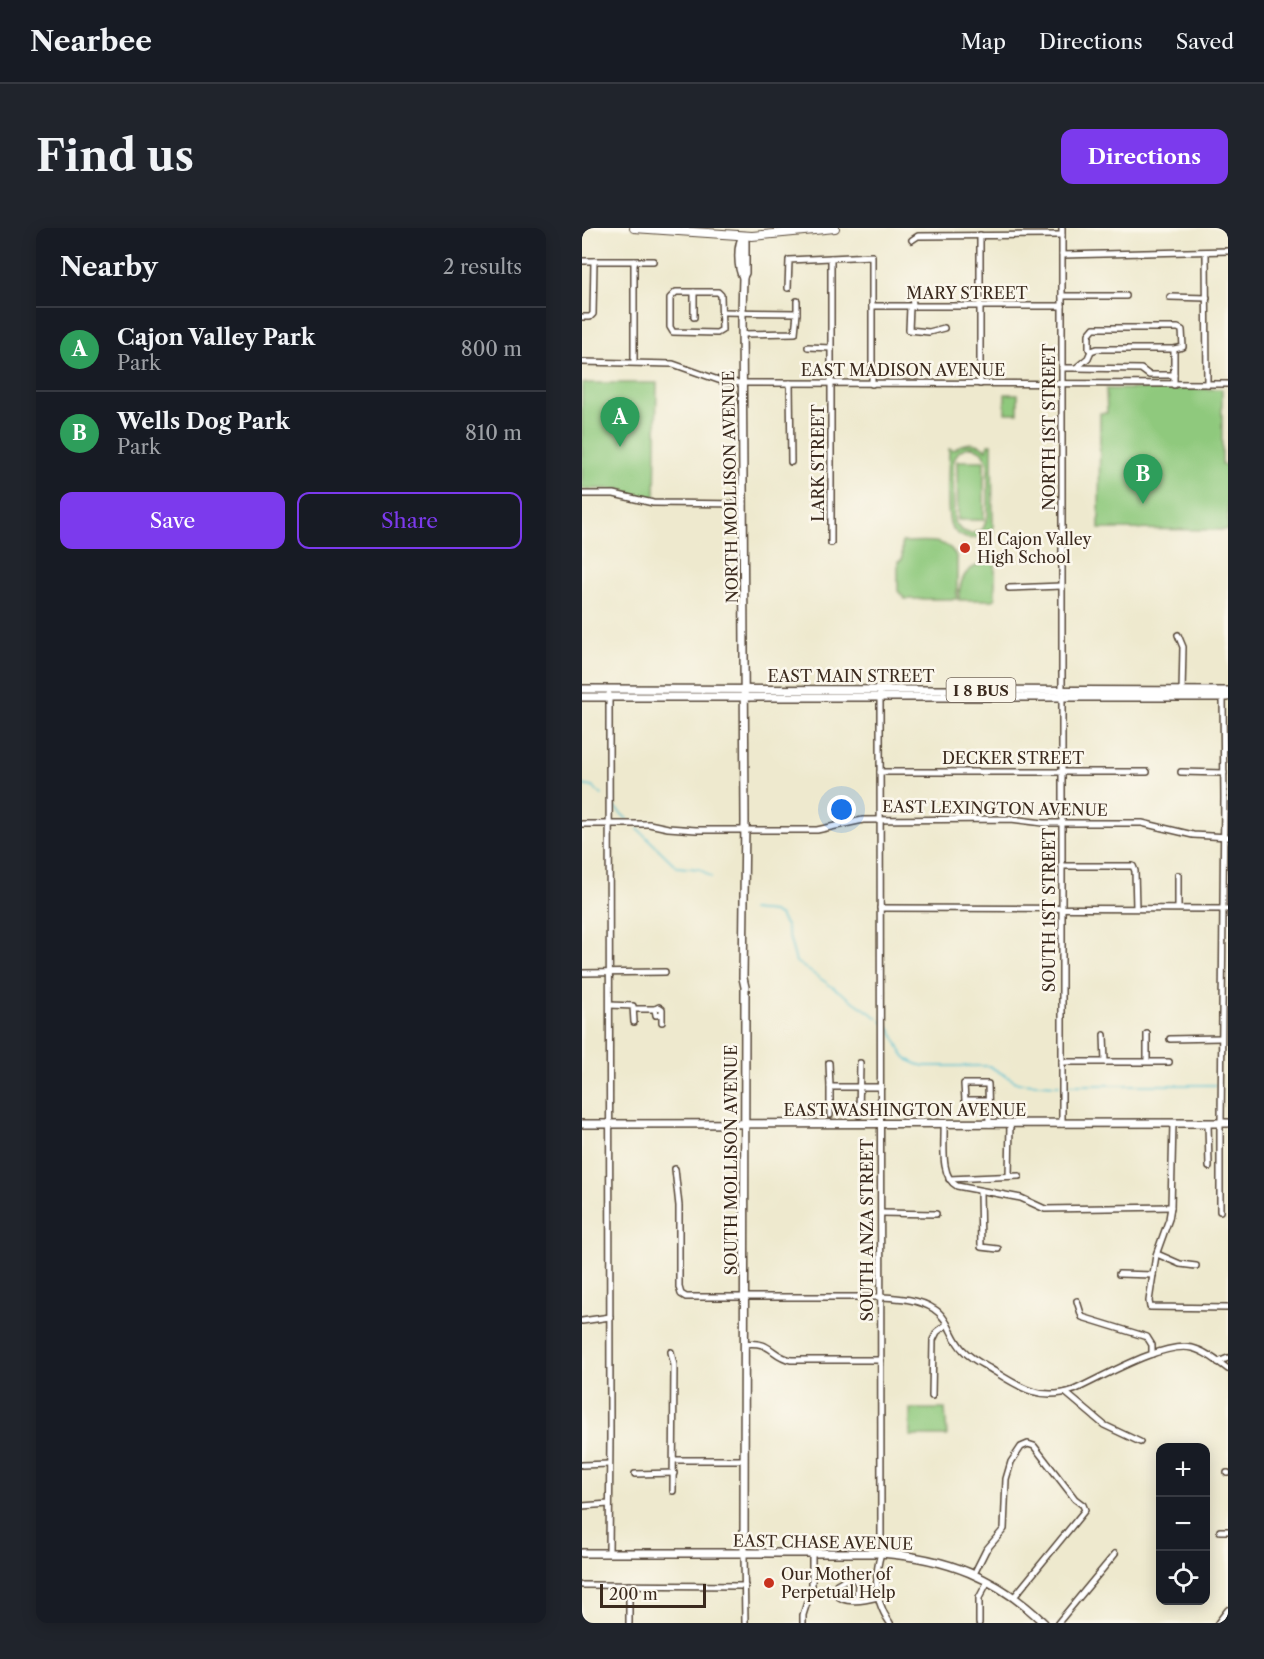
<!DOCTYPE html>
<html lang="en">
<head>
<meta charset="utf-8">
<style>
	:root { --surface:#171b24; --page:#20242c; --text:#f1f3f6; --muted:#9ea1a6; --line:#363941; --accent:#7c3aed }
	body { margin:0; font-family:"Libre Caslon Text",serif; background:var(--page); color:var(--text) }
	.controls { position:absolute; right:18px; bottom:18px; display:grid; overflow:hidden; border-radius:12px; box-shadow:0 3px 15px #0003 }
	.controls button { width:54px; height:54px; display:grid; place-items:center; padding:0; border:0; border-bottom:2px solid var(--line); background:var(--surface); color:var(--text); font:30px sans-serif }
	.scale { position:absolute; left:18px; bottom:15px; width:106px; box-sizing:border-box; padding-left:6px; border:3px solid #3b2a1e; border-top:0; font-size:16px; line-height:21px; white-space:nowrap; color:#3b2a1e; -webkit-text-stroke:4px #fbf7ec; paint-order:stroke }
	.you { position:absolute; left:260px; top:582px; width:21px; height:21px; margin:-15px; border:4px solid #fff; border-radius:50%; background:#1a73e8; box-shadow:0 0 0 9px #1a73e833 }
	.badge { display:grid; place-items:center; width:39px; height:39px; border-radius:50%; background:var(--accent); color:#fff; font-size:20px; font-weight:700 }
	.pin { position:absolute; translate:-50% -50px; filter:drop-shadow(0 2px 3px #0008) }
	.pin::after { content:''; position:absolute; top:32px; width:21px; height:18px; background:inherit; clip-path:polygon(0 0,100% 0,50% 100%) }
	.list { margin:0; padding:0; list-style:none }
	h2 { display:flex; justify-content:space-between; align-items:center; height:78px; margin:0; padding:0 24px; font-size:26px }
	h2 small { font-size:20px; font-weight:400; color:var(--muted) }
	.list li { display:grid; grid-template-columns:39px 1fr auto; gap:18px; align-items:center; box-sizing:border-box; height:84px; padding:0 24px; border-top:2px solid var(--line) }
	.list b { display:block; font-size:22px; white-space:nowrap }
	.list p { margin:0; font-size:20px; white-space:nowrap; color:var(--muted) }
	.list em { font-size:20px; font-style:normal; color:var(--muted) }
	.actions { display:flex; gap:12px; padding:18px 24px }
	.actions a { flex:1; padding:14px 0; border:2px solid var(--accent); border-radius:12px; text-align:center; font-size:21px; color:var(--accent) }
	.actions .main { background:var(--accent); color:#fff }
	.icon { flex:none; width:33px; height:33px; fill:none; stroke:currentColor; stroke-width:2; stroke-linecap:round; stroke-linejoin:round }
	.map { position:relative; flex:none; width:646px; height:1395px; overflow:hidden; border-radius:12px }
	header { display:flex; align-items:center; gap:36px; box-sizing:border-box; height:84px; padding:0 30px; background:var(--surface); border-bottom:2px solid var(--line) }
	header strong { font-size:28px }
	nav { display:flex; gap:33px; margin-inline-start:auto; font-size:21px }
	.intro { display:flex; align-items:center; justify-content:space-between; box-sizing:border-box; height:144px; padding:0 36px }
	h1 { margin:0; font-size:42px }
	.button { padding:15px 27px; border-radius:12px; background:var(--accent); color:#fff; font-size:21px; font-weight:700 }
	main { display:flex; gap:36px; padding:0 36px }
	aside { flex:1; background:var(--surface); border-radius:12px; box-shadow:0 3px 15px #0003 }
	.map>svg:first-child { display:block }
</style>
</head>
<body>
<header>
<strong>Nearbee</strong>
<nav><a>Map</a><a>Directions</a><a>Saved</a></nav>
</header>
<div class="intro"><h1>Find us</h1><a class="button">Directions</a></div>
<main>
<aside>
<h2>Nearby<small>2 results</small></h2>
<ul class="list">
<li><span class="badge" style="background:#2e9e5b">A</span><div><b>Cajon Valley Park</b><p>Park</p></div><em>800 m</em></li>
<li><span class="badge" style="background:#2e9e5b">B</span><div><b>Wells Dog Park</b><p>Park</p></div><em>810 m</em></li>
</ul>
<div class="actions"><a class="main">Save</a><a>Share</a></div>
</aside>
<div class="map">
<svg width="646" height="1395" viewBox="0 0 646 1395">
	<rect width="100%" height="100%" fill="#fbf7ec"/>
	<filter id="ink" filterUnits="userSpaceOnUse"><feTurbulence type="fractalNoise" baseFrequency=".0167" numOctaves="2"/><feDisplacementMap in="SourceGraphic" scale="12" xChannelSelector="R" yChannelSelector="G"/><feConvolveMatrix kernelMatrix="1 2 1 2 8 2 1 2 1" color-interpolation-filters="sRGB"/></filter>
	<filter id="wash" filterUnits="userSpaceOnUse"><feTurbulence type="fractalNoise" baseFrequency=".008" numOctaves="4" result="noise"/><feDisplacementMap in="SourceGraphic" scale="24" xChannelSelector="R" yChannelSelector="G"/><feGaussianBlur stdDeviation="1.35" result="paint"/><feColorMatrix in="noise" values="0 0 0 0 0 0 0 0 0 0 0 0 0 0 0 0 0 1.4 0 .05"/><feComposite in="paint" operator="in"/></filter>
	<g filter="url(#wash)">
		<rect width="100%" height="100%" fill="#eee9ce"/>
		<!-- green -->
		<g fill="#8fc97d" stroke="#657a4e" stroke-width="1.5" fill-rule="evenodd">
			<polygon points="0,155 75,155 73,272 63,271 38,261 0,261"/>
			<polygon points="524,161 640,161 640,237 646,237 646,302 517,301 518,185 525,185"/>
			<rect x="423" y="166" width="13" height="19"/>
			<path d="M389 215 398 217 405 222 406 216H410L411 304 406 302C400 308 392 312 384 310 378 308 372 304 369 298 363 285 367 237 367 221L372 222 379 217ZM391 219 401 224 406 234V288L401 301 389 306 379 302 372 294 371 236C373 225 380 219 391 219Z"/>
			<polygon points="375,233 402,233 402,292 376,292"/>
			<path d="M320 314C339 314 368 308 375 331V371H323L316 363V333L320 332Z"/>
			<path d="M404 335H413V370L411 372H377C377 352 383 339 404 335Z"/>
			<polygon points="328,1181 363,1181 365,1208 328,1208"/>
		</g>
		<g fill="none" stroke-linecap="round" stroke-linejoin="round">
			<!-- stream -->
			<g stroke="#55bfd1" stroke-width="1.5">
				<polyline points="0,557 11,559 20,567"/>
				<polyline points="31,578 45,591"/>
				<polyline points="56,601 95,639 118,641 129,649"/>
				<polyline points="169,682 191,684 198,688 204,698 214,734 296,790"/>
				<path d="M300 793C320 808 311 832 342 838H407L436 855 477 857"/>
				<polyline points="482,857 636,857"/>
			</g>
		</g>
	</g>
	<g filter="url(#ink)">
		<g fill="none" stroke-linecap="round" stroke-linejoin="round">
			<!-- minor casing -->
			<g stroke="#564738" stroke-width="8">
				<g id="minor">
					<polyline points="480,0 480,896"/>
					<polyline points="398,7 398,156"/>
					<polyline points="330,12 336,8 480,7"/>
					<polyline points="624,24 625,156"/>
					<polyline points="480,27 646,23"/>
					<polyline points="0,33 71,33"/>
					<polyline points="52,33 52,134"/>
					<polyline points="206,60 207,32 290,28 290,156"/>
					<polyline points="330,61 331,79"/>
					<polygon points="94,64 136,64 139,67 140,102 135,105 91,104 88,99 88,70"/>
					<polyline points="112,64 112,89"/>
					<polyline points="480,68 544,68"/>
					<polyline points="588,69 625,70"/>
					<polyline points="215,73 215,85"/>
					<polyline points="290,78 480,78"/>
					<polyline points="328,79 327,102 347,104 362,100"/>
					<polyline points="141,84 215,85 213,105 160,106"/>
					<polyline points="0,89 8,89 11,86 12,33"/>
					<polyline points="226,119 249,120"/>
					<polyline points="592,121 515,121 509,123 507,121 507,106 512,100 596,100 600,102 601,119 592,121 592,157"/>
					<polyline points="0,134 91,136 142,154 160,155 646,156"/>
					<polyline points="480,140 494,140 506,130 509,123"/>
					<polyline points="494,140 559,141 567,147 592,147"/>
					<polyline points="208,155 209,234"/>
					<polyline points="0,266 32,266 71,275 162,276"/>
					<polyline points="249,315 249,30"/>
					<polyline points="427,360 480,358"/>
					<polyline points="596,407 601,419 600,465"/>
					<path d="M298 462 299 1325C292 1349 293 1374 308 1395"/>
					<polyline points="298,544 565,544"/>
					<polyline points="599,544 642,545"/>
					<polyline points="0,596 67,596 86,600 114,602 235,602 281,592 429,591 461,595 560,595 611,607 646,609"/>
					<polyline points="480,638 551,638 553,643 554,680"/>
					<polyline points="298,680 646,681"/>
					<polyline points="596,680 596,647"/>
					<polyline points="0,745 83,744"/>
					<polyline points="28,777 51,778 52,794"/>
					<polyline points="52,781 73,781"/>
					<polyline points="80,794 80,781 77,779 73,781 74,787 80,786"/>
					<polyline points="522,807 523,834"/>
					<polyline points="588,811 639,810"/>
					<polyline points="565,833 565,806"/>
					<polyline points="480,834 587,834"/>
					<polyline points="247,835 248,859 299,859"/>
					<polyline points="248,859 248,887"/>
					<polyline points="406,872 383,872 382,856 406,856 407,896"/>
					<polyline points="277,887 278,835"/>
					<polyline points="591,895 589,979 587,991 574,1027 567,1073 568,1079 646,1080"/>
					<polyline points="626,895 627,939"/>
					<polyline points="638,895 638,983"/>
					<polyline points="639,895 642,570 641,468"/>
					<path d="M362 896C363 914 357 948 375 958L439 970 463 981 589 979"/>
					<path d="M93 941 97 978V1059L99 1066 104 1069H299C316 1070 337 1071 352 1081 367 1090 369 1110 381 1122 388 1130 398 1135 407 1140 436 1158 456 1174 492 1162 519 1150 581 1113 610 1120 623 1123 635 1133 646 1141"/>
					<polyline points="427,948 428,896"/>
					<polyline points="367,951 437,948"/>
					<polyline points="398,964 399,1019 416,1021"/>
					<polyline points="299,985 354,986"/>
					<polyline points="575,1026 598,1036 614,1038"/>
					<polyline points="537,1046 571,1047"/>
					<polyline points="495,1073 500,1089 565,1109 570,1117 570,1126"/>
					<polyline points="0,1093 28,1089"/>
					<path d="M162 1116C189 1112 189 1128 209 1132H299"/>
					<polyline points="89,1124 92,1137 91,1263"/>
					<polyline points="636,1134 646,1130"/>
					<polyline points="484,1165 522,1197 558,1214"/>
					<polyline points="350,1168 351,1112 355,1104 365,1096"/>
					<polyline points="92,1232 162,1232"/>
					<polyline points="0,1237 27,1236"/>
					<polyline points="645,1245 646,1245"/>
					<polyline points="53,1246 92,1245"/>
					<polyline points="0,1278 27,1276"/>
					<polyline points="638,1303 646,1303"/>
					<polyline points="27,1325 28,1209 27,466"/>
					<polyline points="162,1325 163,1395"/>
					<polyline points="392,1346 404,1322 422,1301 424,1251 429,1234 439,1219 446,1216 452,1218 493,1271 501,1277 503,1282 432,1369"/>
					<polyline points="0,1357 163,1358"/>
					<polyline points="47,1357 47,1395"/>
					<path d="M275 1372 276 1356 273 1351 266 1350 255 1356 254 1366C262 1377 284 1372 296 1369"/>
					<polyline points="221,1395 221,1387 230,1359 230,1325"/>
					<polyline points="397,1395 397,1370 406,1353"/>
					<polyline points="476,1395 533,1326"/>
					<polyline points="636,1395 646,1382"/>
				</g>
			</g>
			<!-- major casing -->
			<g stroke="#564738" stroke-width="10">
				<g id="major">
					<polyline points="161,9 163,13 163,45 161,49 160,85 163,593 161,750 163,759 162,1325"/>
					<path d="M161 9C155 17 156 41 161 49"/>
					<polyline points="0,461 646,463"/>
					<polyline points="0,469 646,469"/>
					<polyline points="0,896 646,895"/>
					<path d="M0 1325H299C364 1330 415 1349 462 1395"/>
				</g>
			</g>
			<!-- highway casing -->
			<g stroke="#564738" stroke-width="10">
				<polyline id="highway" points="52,0 170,8 253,0"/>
			</g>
			<!-- minor -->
			<use href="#minor" stroke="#fff" stroke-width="5"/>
			<!-- major -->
			<use href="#major" stroke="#fff" stroke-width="7"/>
			<!-- highway -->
			<use href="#highway" stroke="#fff" stroke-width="8"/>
		</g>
	</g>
	<!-- markers -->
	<g fill="#c8321e" stroke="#fbf7ec" stroke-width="2">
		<circle cx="383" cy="320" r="6"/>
		<circle cx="187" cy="1355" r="6"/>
	</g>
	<g text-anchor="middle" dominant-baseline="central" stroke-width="5" stroke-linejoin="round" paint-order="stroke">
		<!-- shield labels -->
		<rect fill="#fbf7ec" stroke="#75685c" stroke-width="1.5" x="364.5" y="450" width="69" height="24" rx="4.5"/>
		<g font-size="15" font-weight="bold" fill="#3b2a1e">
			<text x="399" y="462">I 8 BUS</text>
		</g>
		<!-- street labels -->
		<g font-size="16" fill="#3b2a1e" stroke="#fbf7ec">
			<text x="385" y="65">MARY STREET</text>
			<text x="321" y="142">EAST MADISON AVENUE</text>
			<text transform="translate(467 199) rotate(-90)">NORTH 1ST STREET</text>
			<text transform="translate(236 235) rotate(-90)">LARK STREET</text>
			<text transform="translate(148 259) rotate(-91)">NORTH MOLLISON AVENUE</text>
			<text x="269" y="448">EAST MAIN STREET</text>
			<text x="431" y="530">DECKER STREET</text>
			<text transform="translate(413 580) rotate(1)">EAST LEXINGTON AVENUE</text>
			<text transform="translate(467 682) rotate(-90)">SOUTH 1ST STREET</text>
			<text x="323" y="882">EAST WASHINGTON AVENUE</text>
			<text transform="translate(149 932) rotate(-90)">SOUTH MOLLISON AVENUE</text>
			<text transform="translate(285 1002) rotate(-90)">SOUTH ANZA STREET</text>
			<text transform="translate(241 1314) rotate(1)">EAST CHASE AVENUE</text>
		</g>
		<!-- poi labels -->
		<g font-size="16" fill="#3b2a1e" stroke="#fbf7ec" text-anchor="start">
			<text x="395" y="311">El Cajon Valley<tspan x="395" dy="18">High School</tspan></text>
			<text x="199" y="1346">Our Mother of<tspan x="199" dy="18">Perpetual Help</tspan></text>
		</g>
	</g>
</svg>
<div class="controls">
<button>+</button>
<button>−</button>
<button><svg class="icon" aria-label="locate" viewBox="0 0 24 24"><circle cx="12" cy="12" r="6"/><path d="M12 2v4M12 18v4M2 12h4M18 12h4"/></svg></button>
</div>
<div class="scale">200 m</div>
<div class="you"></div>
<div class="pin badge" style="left:38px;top:219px;background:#2e9e5b">A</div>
<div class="pin badge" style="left:561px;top:276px;background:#2e9e5b">B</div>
</div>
</main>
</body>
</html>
